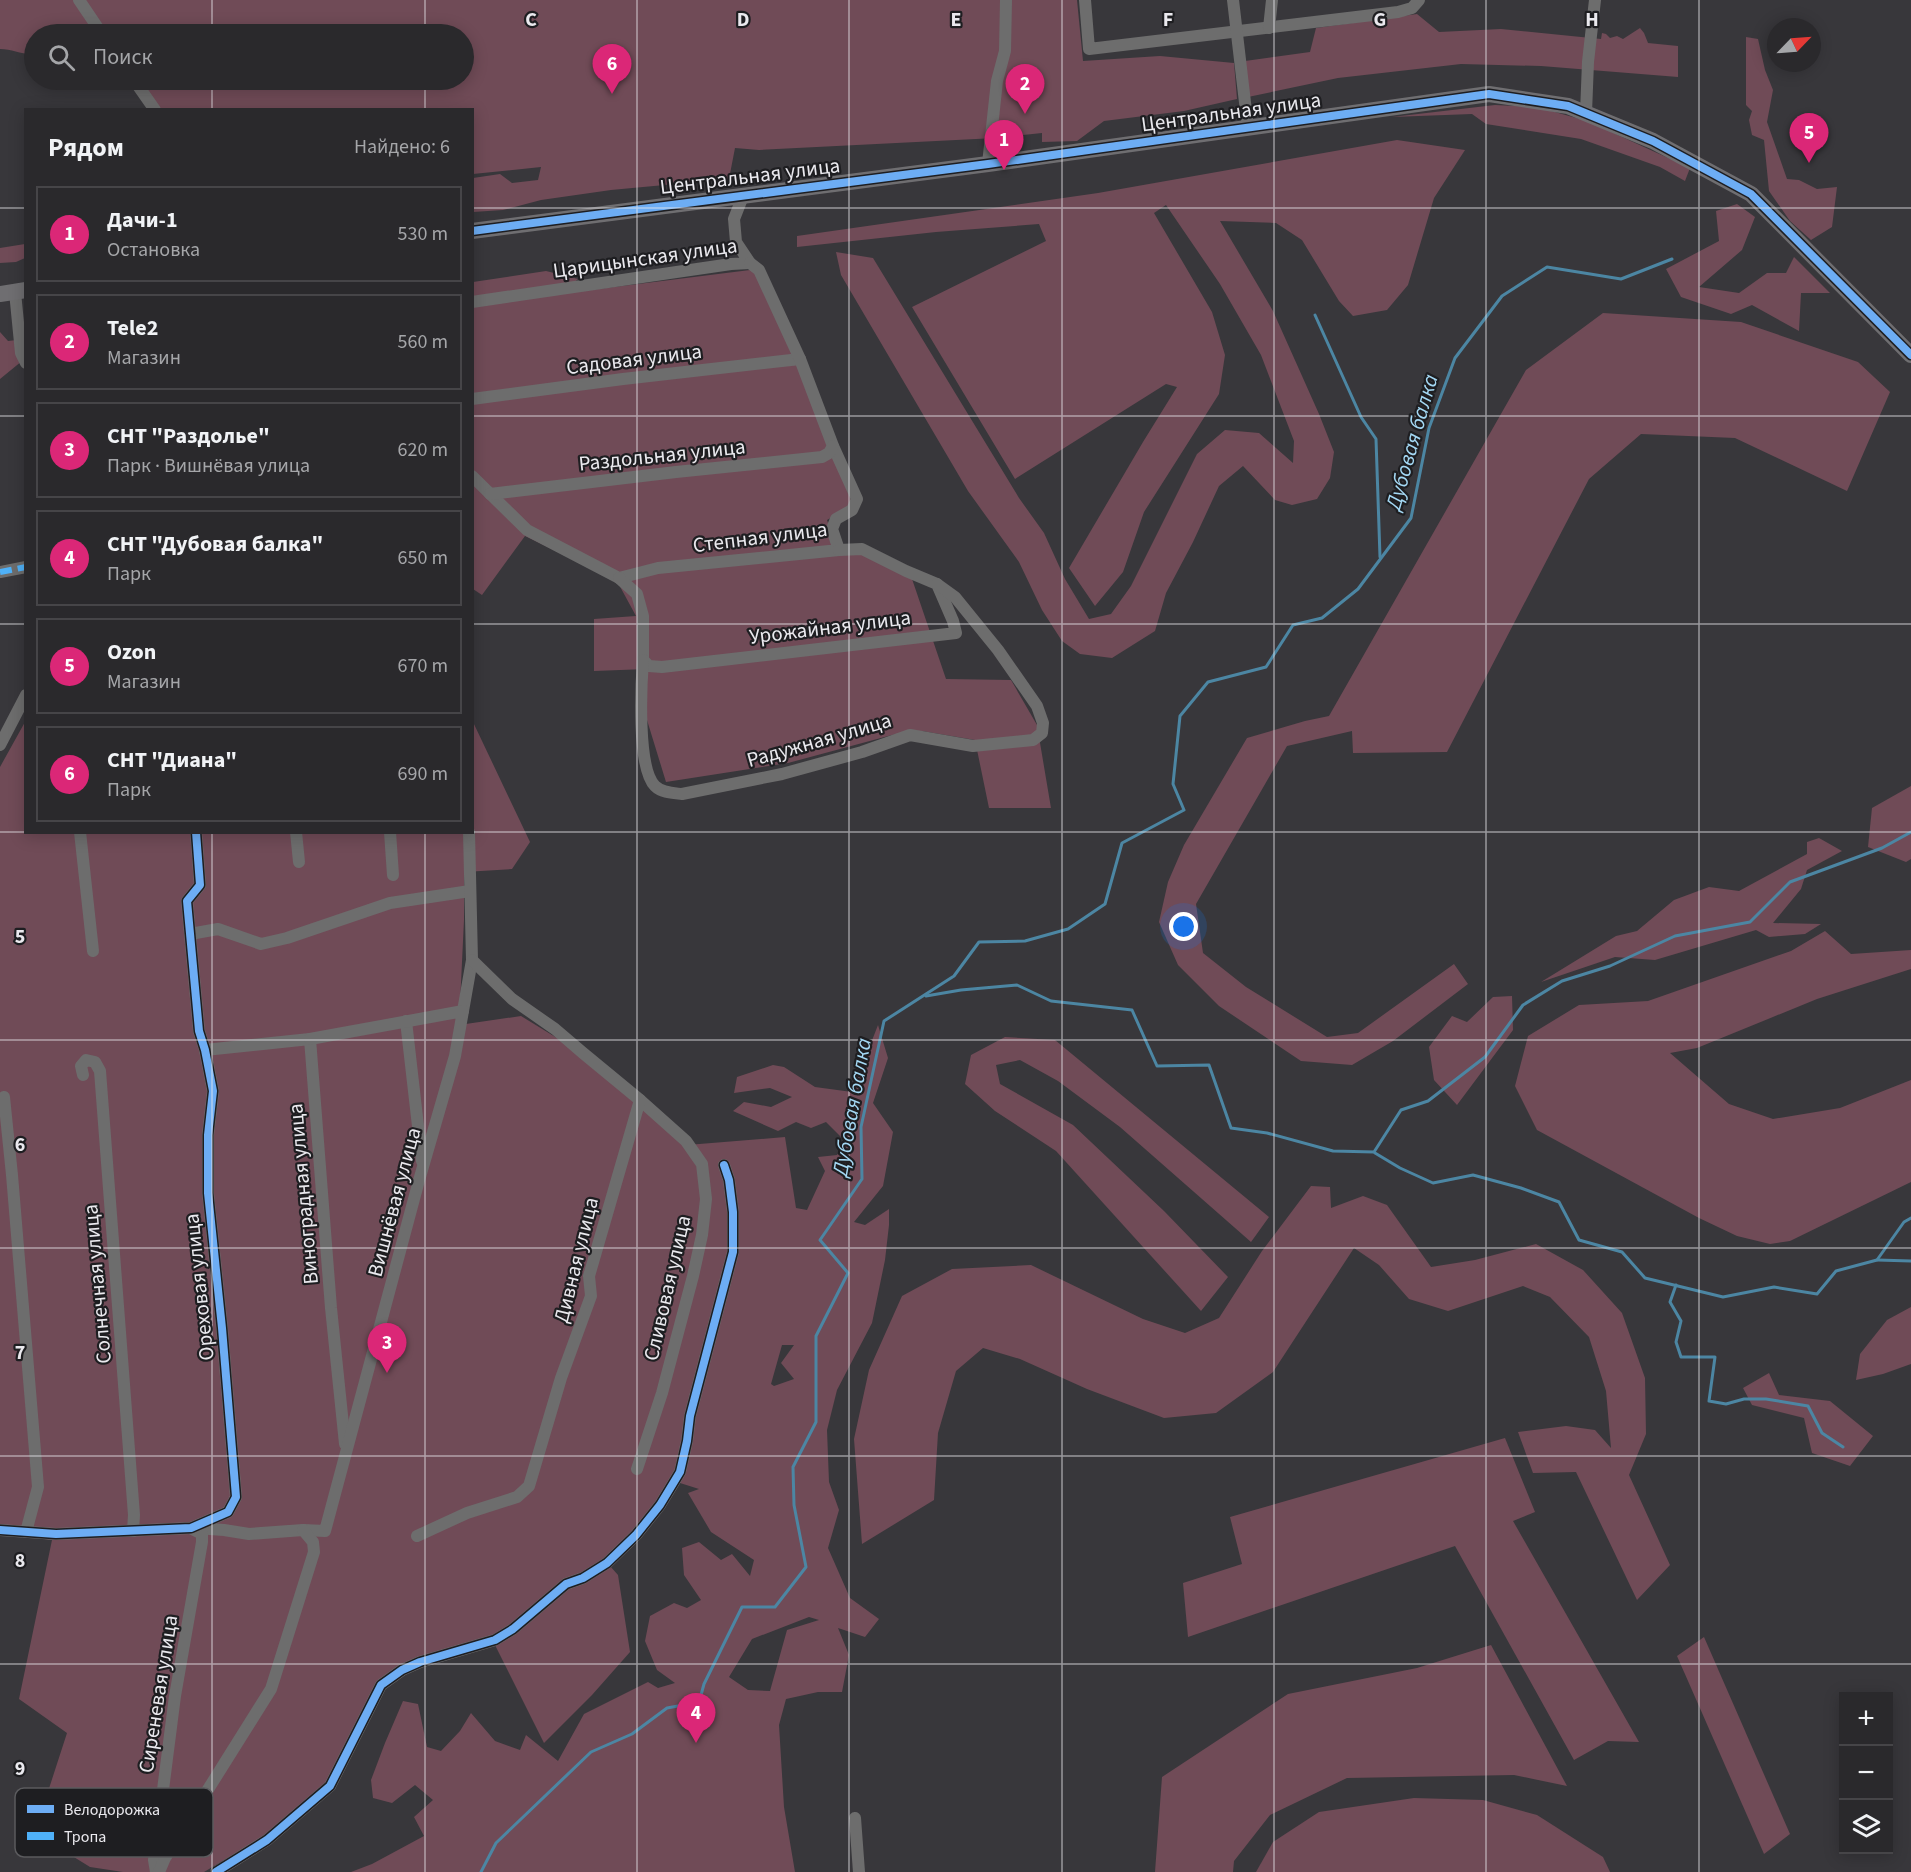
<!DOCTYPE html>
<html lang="ru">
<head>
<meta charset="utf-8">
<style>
	:root { --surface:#2a292c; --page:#363538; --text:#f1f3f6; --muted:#a5a6a9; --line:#464548; --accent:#db2777 }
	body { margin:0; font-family:"Source Sans 3",sans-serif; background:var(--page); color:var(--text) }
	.controls { position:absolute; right:18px; bottom:18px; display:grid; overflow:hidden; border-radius:0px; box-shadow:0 3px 15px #0003 }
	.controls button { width:54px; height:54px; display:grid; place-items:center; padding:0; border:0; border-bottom:2px solid var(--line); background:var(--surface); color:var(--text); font:30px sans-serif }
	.compass { position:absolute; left:1767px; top:18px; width:54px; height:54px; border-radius:50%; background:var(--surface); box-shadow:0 3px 15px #0003; rotate:65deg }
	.you { position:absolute; left:1184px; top:927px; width:21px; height:21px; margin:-15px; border:4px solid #fff; border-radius:50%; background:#1a73e8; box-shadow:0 0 0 9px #1a73e833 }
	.badge { display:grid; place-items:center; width:39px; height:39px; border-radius:50%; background:var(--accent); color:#fff; font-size:20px; font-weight:700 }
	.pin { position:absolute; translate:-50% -50px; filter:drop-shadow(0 2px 3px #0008) }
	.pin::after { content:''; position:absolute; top:32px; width:21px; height:18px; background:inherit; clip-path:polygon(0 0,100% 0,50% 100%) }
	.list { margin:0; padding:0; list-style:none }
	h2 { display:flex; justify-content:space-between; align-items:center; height:78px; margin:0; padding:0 24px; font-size:26px }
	h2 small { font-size:20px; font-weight:400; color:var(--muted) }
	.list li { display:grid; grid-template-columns:39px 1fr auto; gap:18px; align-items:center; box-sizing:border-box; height:96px; margin:0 12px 12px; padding:0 12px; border:2px solid var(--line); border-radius:0px }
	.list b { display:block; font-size:22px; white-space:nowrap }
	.list p { margin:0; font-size:20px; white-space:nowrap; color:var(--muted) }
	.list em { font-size:20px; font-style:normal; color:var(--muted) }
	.icon { flex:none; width:33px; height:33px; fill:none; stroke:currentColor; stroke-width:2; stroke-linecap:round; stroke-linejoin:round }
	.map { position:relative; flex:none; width:1911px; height:1872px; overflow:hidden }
	.search { position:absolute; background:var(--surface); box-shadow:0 3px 15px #0003; left:24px; top:24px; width:450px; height:66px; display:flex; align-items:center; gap:15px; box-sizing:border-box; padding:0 21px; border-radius:33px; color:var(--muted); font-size:22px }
	.panel { position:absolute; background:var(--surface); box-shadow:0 3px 15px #0003; left:24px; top:108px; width:450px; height:726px; border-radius:0px }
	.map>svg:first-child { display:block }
</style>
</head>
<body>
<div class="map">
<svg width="1911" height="1872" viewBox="0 0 1911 1872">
	<rect width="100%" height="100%" fill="#38373b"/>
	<!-- green -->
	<g fill="#704b57" fill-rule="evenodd">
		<path d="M0 0H1077L1083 61 1160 56 1234 63 1237 99 1184 111 1104 121 1077 141 1042 142V133L996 138 759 150 735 148 729 179 611 190 541 200 503 210 473 212V178L500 174 512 183 538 180 541 167 473 174 472 110 149 109 128 80H464V34H34V54C22 55 12 49 0 49Z"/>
		<polygon points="1417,14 1439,32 1501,29 1601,39 1602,33 1606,34 1610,38 1617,36 1623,39 1640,28 1644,33 1648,43 1678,46 1678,77 1541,66 1461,64 1338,78 1248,97 1245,61 1310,52 1316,28"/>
		<polygon points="1746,37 1758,39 1765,70 1773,90 1767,122 1787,179 1799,180 1817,189 1837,187 1832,227 1811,240 1790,221 1769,191 1764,140 1752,135 1749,120 1752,111 1746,105"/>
		<polygon points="1495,105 1537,107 1587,121 1690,168 1685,181 1660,167 1581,139 1486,124 1472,114 1392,117"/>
		<polygon points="1397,140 1465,150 1434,198 1408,285 1387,310 1353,316 1339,301 1302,240 1276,223 1220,221 1273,311 1319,414 1334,452 1330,478 1317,499 1292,505 1275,500 1243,466 1219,486 1193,542 1166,593 1155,631 1112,658 1080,654 1062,641 1042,610 1019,562 968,491 841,275 836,252 873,258 1019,498 1044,533 1065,579 1089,619 1111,614 1131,586 1197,454 1225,430 1259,433 1293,463 1294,441 1261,355 1220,284 1166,205 1154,213 1212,312 1225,355 1219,394 1144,512 1123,572 1095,606 1069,568 1143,442 1177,387 1166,384 1015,479 912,307 1046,241 1039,224 936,232 797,247 797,236 1098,193"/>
		<polygon points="1737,204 1755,217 1742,250 1699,287 1739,293 1767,273 1786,273 1794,257 1830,293 1801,293 1799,331 1752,305 1731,314 1681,297 1666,269 1719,241 1716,211"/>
		<polygon points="25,244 25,258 16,262 0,263 0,248"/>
		<polygon points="758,269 853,505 827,520 839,554 867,552 911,576 946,679 1011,680 1037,725 1051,808 989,808 975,740 922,731 892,735 788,763 666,782 647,720 647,669 594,671 594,619 636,616 617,581 525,536 482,595 473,589 473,307 566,293"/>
		<polygon points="546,271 578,279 569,287 473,302 473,282"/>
		<polygon points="1603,313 1741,322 1858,362 1890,392 1847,491 1735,438 1641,434 1589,479 1447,752 1353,753 1352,731 1287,746 1196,904 1203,953 1246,987 1327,1037 1358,1033 1454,964 1468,984 1393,1041 1352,1065 1301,1061 1219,1006 1178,965 1159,922 1168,882 1184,845 1247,738 1305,721 1329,716 1526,370"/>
		<polygon points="0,332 8,341 26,339 22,361 0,379"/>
		<path d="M25 722 26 832H472L473 722 530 842 512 869 464 872V920L459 1025 521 1016 570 1046 687 1145 785 1137 796 1208 807 1210 825 1171 818 1157 837 1155 846 1142 826 1122 811 1128 796 1122 778 1131 733 1111 744 1102 771 1107 792 1097 770 1088 734 1093 737 1077 773 1065 784 1067 815 1087 852 1092 878 1025 888 1058 873 1103 893 1132 883 1186 854 1222 865 1225 889 1209V1225L885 1260 872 1323 837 1390 827 1430 829 1482 839 1510 828 1548 850 1598 879 1619 865 1637 838 1628 849 1655 842 1692H818L786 1699 779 1725 784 1807 795 1872H798H351L372 1864 424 1836 414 1817 433 1800 415 1785 392 1803 373 1798 371 1780 385 1743 403 1701 418 1704 427 1747 441 1751 460 1731 471 1713 495 1741 520 1750 526 1735 558 1761 584 1714 648 1682 658 1688 675 1683 657 1670 645 1641 650 1616 674 1603 687 1608 701 1600 684 1575 682 1548 699 1542 721 1560 732 1554 750 1576 754 1560 711 1532 688 1493 699 1489 680 1483 610 1566 618 1575 630 1652 592 1695 544 1743 491 1637 382 1678 327 1781 266 1835 204 1872H123L90 1867 40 1836 43 1807 67 1733 19 1699 52 1540 0 1533V767ZM782 1345H794L781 1363 794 1379 774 1386 771 1384ZM809 1617 819 1620 787 1630 770 1691 748 1690 729 1677 752 1639Z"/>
		<polygon points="1911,786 1911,859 1906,862 1868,847 1872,808"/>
		<polygon points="1819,838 1842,851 1807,870 1801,889 1773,923 1821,924 1805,934 1769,937 1756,930 1655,960 1615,957 1541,982 1616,936 1637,931 1674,900 1709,887 1739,891 1807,854 1807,842"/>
		<polygon points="1825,931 1851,954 1911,950 1911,969 1817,999 1697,1048 1670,1053 1729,1104 1773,1119 1840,1108 1911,1080 1911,1182 1790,1241 1770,1244 1737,1236 1699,1218 1537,1130 1515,1086 1528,1036 1579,1005 1648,1001 1791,951"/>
		<polygon points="1512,996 1513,1030 1457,1105 1434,1080 1429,1047 1452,1016 1467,1022 1493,997"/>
		<polygon points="1005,1037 1055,1040 1269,1217 1251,1242 1120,1127 1058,1081 1020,1060 996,1065 1000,1084 1073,1125 1164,1211 1228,1277 1201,1311 1056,1151 995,1111 965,1084 971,1055"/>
		<polygon points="1311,1186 1330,1187 1331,1208 1363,1196 1387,1205 1431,1267 1475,1260 1536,1244 1583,1270 1622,1313 1645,1378 1646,1434 1629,1475 1670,1565 1637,1600 1576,1472 1533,1473 1518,1432 1566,1426 1595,1430 1611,1448 1606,1391 1589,1337 1550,1297 1523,1286 1448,1311 1409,1299 1379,1265 1354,1248 1273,1372 1216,1413 1164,1418 1087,1389 1020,1359 983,1348 956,1371 938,1433 934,1500 862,1544 854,1439 869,1370 902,1296 952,1269 1031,1265 1143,1319 1185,1333 1219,1318 1262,1251"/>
		<polygon points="1911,1307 1911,1364 1883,1374 1856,1380 1860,1354 1887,1320"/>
		<polygon points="1769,1373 1779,1395 1830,1401 1873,1436 1850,1466 1812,1453 1804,1418 1752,1405 1743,1388"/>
		<polygon points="1505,1438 1535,1512 1513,1521 1639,1742 1608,1741 1574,1760 1455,1546 1188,1637 1183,1583 1242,1564 1230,1517"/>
		<polygon points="1704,1637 1790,1834 1764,1854 1677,1656"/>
		<polygon points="1491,1645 1567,1786 1514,1775 1347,1778 1270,1815 1234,1861 1233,1872 1155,1872 1162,1777 1288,1694 1417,1668"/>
		<polygon points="1414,1798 1483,1800 1537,1815 1603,1857 1610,1872 1256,1872 1273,1842 1319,1812"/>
	</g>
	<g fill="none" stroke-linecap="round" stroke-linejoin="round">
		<!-- stream -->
		<g stroke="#4c86a3" stroke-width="3">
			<polyline points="1315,315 1361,417 1376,439 1380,557"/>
			<polyline points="926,996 961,990 1017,985 1051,1001 1132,1010 1157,1066 1209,1065 1231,1128 1267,1133 1333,1151 1374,1152 1401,1110 1428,1101 1485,1057 1523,1005 1562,981 1610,966 1675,936 1750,922 1790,882 1882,848 1911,832"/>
			<polyline points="1375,1153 1400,1168 1433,1183 1473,1175 1521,1188 1559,1202 1579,1240 1622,1252 1645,1278 1723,1297 1774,1287 1817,1294 1836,1271 1877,1260 1904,1222 1911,1218"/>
			<polyline points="1877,1260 1911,1261"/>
			<polyline points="1676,1285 1670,1302 1681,1321 1676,1342 1681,1357 1715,1357 1709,1401 1726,1404 1744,1399 1766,1399 1808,1406 1822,1433 1843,1447"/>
			<polyline points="481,1872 496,1843 591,1752 632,1734 667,1708 689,1704 701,1695 704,1684 742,1607 775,1607 806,1567 794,1505 793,1467 816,1422 816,1336 848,1273 820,1240 862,1179 861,1127 884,1021 954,976 979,942 1025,941 1068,929 1105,904 1122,843 1184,810 1173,784 1180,716 1208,682 1266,667 1293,625 1322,618 1358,589 1411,518 1429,428 1455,358 1502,296 1547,267 1621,279 1672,259"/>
		</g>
		<!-- street -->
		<g stroke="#6d6d6d" stroke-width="12">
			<polyline points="79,0 102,34"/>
			<polyline points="1085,0 1089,49 1398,12 1412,8 1419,0"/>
			<polyline points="1233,0 1248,128"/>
			<polyline points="1269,28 1272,0"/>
			<polyline points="134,80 155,110"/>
			<polyline points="1586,113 1588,62 1595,0"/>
			<polyline points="988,164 997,81 1005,51 1006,0"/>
			<polyline points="15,292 21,353 26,363"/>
			<polyline points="472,302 731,264 750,263 736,242 734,219 743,196"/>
			<polyline points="472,399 623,379 800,359"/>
			<polyline points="472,476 527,530 619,578 658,568 839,550 832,529 836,519 852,510 857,499 833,446 800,359 759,270 750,263"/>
			<polyline points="490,494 676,472 822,457 829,453 833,446"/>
			<polyline points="0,572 26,567"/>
			<polyline points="619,578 637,594 643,616 643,660 649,666 662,667 956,633 953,621 937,584 906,571 862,549 839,550"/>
			<path d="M643 660C641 686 637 768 655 786 662 793 673 793 682 794L782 774 862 752 910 735 973 746 1033 740 1042 733 1043 723 1037 706 998 650 955 597 937 584"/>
			<polyline points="0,745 26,695"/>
			<polyline points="80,832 93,951"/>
			<polyline points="296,832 299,862"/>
			<polyline points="390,832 393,875"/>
			<polyline points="190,934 218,929 261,944 287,938 390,903 470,891"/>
			<polyline points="463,1011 472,960 469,832"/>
			<polyline points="406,1021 422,1161"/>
			<polyline points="205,1050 310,1039 331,1308 345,1444"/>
			<polyline points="83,1075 81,1066 86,1060 95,1062 100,1071 134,1515 133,1531"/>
			<polyline points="4,1097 12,1175 38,1487 26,1532"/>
			<polyline points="637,1469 662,1393 693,1276 702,1235 706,1199 702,1164 686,1141 640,1100"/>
			<polyline points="195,1528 224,1530 249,1534 303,1530 325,1531 418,1184 455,1056 463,1011 310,1039"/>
			<polyline points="0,1530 56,1534 191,1528 228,1512 236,1497 222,1328 208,1193 208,1135 213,1091 205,1050 199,1031 187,901 200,885 196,832"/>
			<polyline points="417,1536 467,1513 517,1497 529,1486 561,1378 591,1296 589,1276 640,1100 583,1053 555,1029 512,999 472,960"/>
			<polyline points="855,1818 859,1872"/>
			<polyline points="156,1872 154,1860 175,1696 202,1542 202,1534 192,1529"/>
			<polyline points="159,1872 165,1858 271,1689 314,1552 313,1542 303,1530"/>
			<polyline points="216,1872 267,1840 330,1786 381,1685 402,1670 420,1662 495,1640 513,1629 566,1584 583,1578 607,1563 636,1535 660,1505 680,1472 687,1441 690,1416 733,1252 733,1212 729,1180 724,1165"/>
		</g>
		<!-- secondary -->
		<g stroke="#6f6e71" stroke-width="16">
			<polyline points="472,231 988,164 1489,94 1568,106 1653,141 1751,194 1911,355"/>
			<polyline points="0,294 26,290"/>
		</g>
		<!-- quiet -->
		<polyline stroke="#4fb1f8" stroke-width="6" stroke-dasharray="12 6" stroke-linecap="butt" points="0,572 26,567"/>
		<!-- cycleway casing -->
		<g stroke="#1e1e21" stroke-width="11">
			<g id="cycleway">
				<polyline points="472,231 988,164 1489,94 1568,106 1653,141 1751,194 1911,355"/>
				<polyline points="0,1530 56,1534 191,1528 228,1512 236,1497 222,1328 208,1193 208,1135 213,1091 205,1050 199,1031 187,901 200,885 196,832"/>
				<polyline points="216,1872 267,1840 330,1786 381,1685 402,1670 420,1662 495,1640 513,1629 566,1584 583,1578 607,1563 636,1535 660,1505 680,1472 687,1441 690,1416 733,1252 733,1212 729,1180 724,1165"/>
			</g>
		</g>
		<!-- cycleway -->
		<use href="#cycleway" stroke="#6dadf4" stroke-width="8"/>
	</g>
	<!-- grid -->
	<path fill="none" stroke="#eae9ee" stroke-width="1.5" stroke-opacity="0.55" d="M212 0V34M425 0V34M637 0V1872M849 0V1872M1062 0V1872M1274 0V1872M1486 0V1872M1699 0V1872M212 80V110M425 80V110M0 208H26M472 208H1911M0 416H26M472 416H1911M0 624H26M472 624H1911M0 832H26M212 832V1872M425 832V1872M472 832H1911M0 1040H1911M0 1248H1911M0 1456H1911M0 1664H1911"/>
	<g text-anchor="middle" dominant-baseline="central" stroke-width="4.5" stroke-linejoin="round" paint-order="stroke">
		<!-- street labels -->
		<g font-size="21" fill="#eae9ee" stroke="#1e1e21">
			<text transform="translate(1231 112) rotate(-8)">Центральная улица</text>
			<text transform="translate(750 176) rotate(-7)">Центральная улица</text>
			<text transform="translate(645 258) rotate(-8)">Царицынская улица</text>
			<text transform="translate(634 359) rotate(-7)">Садовая улица</text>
			<text transform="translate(662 455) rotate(-6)">Раздольная улица</text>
			<text transform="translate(760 537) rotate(-7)">Степная улица</text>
			<text transform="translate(830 627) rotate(-7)">Урожайная улица</text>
			<text transform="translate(819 740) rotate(-16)">Радужная улица</text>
			<text transform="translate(303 1194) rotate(-95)">Виноградная улица</text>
			<text transform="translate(394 1202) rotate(-75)">Вишнёвая улица</text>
			<text transform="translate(576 1260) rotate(-76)">Дивная улица</text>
			<text transform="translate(97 1284) rotate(-95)">Солнечная улица</text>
			<text transform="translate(199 1287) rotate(-96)">Ореховая улица</text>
			<text transform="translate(667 1288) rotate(-77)">Сливовая улица</text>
			<text transform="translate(158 1694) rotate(-81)">Сиреневая улица</text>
		</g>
		<!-- water labels -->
		<g font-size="22" font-style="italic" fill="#a4d8f4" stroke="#1e1e21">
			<text transform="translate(1412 442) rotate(-74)">Дубовая балка</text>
			<text transform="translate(852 1107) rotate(-80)">Дубовая балка</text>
		</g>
	</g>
	<!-- legend -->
	<rect x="15" y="1788" width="198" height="69" rx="9" fill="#1e1e21" stroke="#5b5b5e" stroke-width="1.5"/>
	<rect x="27" y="1805" width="27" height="8" fill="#6dadf4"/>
	<rect x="27" y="1832" width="27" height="8" fill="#4fb1f8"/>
	<g font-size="16" fill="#eae9ee">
		<text x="64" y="1815">Велодорожка</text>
		<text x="64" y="1842">Тропа</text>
	</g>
	<g font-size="20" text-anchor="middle" font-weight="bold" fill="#eae9ee" stroke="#1e1e21" stroke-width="4.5" stroke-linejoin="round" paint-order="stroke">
		<text x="531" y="26">C</text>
		<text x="743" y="26">D</text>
		<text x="956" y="26">E</text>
		<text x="1168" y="26">F</text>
		<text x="1380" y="26">G</text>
		<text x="1592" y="26">H</text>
		<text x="20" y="943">5</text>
		<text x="20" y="1151">6</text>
		<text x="20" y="1359">7</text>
		<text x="20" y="1567">8</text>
		<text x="20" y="1775">9</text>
	</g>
</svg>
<div class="controls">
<button>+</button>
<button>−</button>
<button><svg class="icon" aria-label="layers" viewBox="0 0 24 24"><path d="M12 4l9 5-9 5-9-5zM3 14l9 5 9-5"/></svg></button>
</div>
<svg class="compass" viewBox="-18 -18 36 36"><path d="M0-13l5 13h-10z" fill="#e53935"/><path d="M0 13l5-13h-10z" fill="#a5a6a9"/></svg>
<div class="you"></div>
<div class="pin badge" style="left:1004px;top:170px">1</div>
<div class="pin badge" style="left:1025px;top:114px">2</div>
<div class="pin badge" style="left:387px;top:1373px">3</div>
<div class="pin badge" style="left:696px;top:1743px">4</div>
<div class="pin badge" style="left:1809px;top:163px">5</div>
<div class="pin badge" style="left:612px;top:94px">6</div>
<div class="search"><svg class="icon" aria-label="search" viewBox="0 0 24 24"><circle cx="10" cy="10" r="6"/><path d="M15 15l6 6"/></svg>Поиск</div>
<section class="panel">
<h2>Рядом<small>Найдено: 6</small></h2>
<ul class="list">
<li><span class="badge">1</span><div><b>Дачи-1</b><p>Остановка</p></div><em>530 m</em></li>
<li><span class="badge">2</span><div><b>Tele2</b><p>Магазин</p></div><em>560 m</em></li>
<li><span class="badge">3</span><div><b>СНТ &quot;Раздолье&quot;</b><p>Парк · Вишнёвая улица</p></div><em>620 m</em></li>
<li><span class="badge">4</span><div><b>СНТ &quot;Дубовая балка&quot;</b><p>Парк</p></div><em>650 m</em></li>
<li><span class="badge">5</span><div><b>Ozon</b><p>Магазин</p></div><em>670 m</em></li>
<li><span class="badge">6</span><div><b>СНТ &quot;Диана&quot;</b><p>Парк</p></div><em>690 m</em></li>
</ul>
</section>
</div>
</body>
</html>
